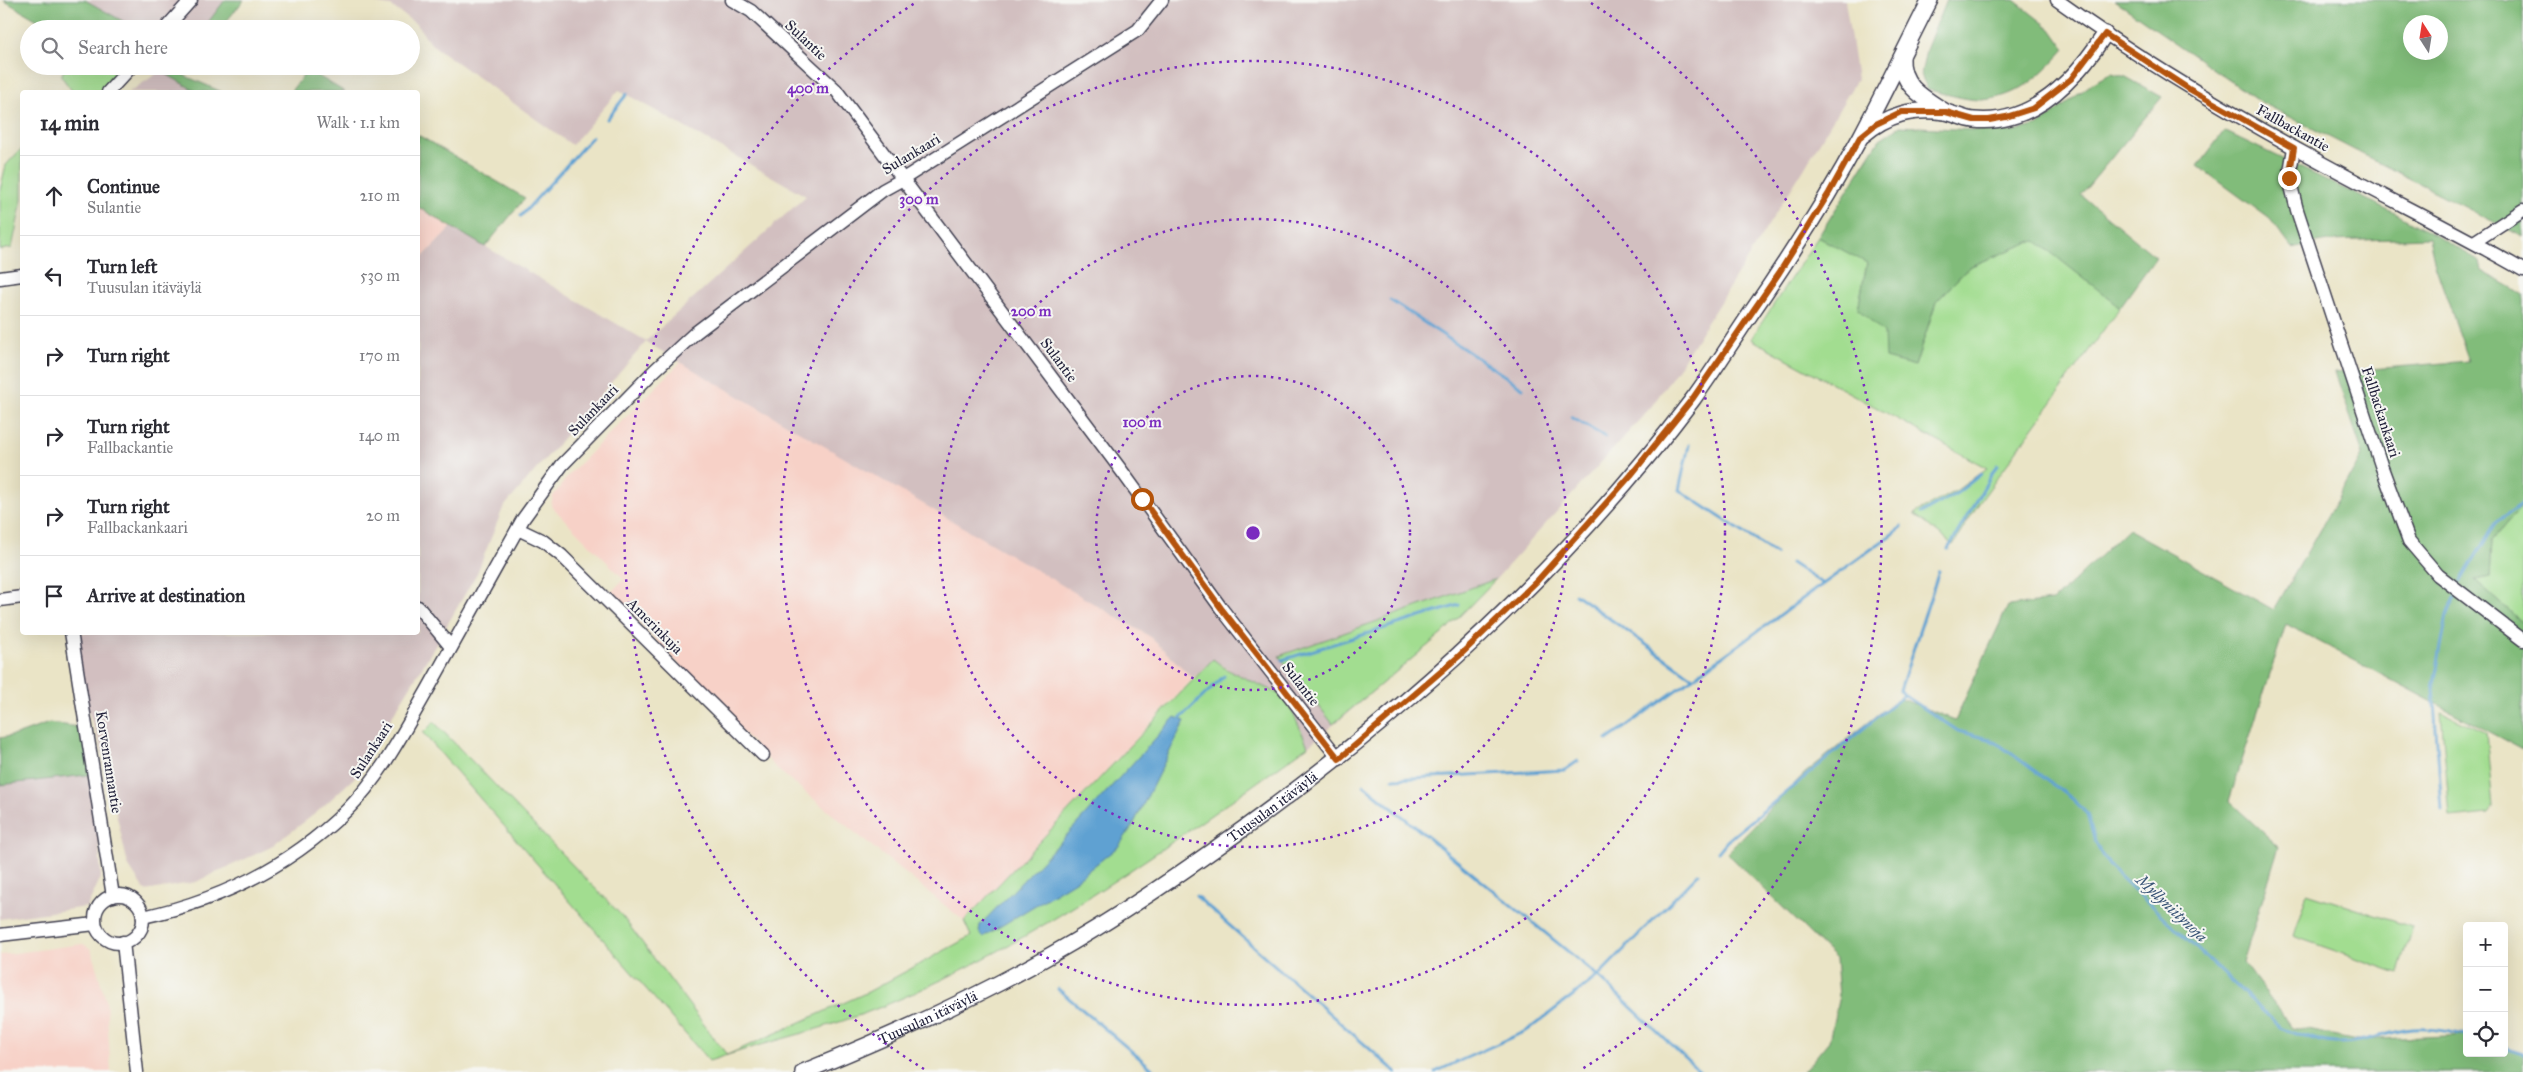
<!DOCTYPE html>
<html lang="en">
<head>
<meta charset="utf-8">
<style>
	:root { --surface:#fff; --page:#f2f2f3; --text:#2b2b33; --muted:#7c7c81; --line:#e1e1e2 }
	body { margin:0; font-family:"IM FELL Great Primer",serif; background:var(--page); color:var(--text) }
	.controls { position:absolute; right:15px; bottom:15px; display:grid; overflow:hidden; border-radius:5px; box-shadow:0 5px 20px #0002 }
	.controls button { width:45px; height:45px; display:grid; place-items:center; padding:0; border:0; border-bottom:1px solid var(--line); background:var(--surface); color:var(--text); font:25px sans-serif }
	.compass { position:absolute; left:2403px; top:15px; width:45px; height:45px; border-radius:50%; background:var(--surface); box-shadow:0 5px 20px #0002; rotate:348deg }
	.stop { position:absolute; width:15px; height:15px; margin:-11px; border:4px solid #b45309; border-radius:50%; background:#fff }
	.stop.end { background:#b45309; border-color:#fff; box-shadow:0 1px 5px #0008 }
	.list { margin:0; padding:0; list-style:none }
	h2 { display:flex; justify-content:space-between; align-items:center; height:65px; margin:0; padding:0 20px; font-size:21px }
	h2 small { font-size:16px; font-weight:400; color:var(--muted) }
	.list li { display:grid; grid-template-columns:32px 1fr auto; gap:15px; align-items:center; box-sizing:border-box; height:80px; padding:0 20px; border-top:1px solid var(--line) }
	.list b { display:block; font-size:19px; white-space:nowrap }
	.list p { margin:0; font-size:16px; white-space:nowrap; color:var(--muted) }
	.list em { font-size:16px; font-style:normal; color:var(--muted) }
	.icon { flex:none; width:28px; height:28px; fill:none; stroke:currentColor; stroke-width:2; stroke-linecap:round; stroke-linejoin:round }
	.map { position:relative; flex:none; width:2523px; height:1072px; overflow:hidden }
	.search { position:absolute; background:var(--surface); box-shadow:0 5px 20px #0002; left:20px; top:20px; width:400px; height:55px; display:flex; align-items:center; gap:12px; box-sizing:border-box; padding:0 18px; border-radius:28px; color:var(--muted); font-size:19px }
	.panel { position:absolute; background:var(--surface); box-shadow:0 5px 20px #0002; left:20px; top:90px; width:400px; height:545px; border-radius:5px }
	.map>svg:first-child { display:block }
</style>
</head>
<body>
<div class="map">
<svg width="2523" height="1072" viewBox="0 0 2523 1072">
	<rect width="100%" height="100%" fill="#f6f6f2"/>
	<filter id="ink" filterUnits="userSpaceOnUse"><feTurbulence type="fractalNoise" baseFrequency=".02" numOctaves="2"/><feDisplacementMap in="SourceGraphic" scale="10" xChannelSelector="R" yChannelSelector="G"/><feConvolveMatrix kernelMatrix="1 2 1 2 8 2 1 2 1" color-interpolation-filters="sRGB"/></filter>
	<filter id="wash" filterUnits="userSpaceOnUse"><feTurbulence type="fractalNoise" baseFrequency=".0096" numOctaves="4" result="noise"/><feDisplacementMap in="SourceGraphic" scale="20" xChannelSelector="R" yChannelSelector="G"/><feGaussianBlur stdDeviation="1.12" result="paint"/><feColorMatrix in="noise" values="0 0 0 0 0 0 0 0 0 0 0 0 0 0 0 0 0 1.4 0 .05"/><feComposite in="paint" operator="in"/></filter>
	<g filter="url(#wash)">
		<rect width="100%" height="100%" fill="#eae4c6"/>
		<!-- built -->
		<g fill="#f7d1c7">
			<polygon points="418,207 452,227 418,262"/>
			<polygon points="681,362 745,395 1149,636 1193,678 964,921 778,770 611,592 624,579 551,506 553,496 572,471"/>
			<polygon points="83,944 91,949 106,1001 111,1072 0,1072 0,955"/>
		</g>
		<!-- industrial -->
		<g fill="#d2bfc0">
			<polygon points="85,0 225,0 203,29 137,29"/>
			<polygon points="354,0 1845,0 1857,79 1803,170 1679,367 1651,407 1496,579 1443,633 1308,746 1292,711 1213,659 1193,678 1149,636 646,342 503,508 477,573 435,646 354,778 316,813 271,847 196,882 145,891 128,865 101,746 80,690 72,633 418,632 418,262 452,227 646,341 806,196 619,90 572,145 431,44 416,24 391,6"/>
			<polygon points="161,71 174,78 197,92 129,92"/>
			<polygon points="95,774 101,877 87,907 0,919 0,785"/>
		</g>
		<!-- green -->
		<g fill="#a2dd90" stroke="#628066">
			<polygon points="66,66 124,66 102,92 73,92 61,76"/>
			<polygon points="22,148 22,200 12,248 0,250 0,190 6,165"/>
			<polygon points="1818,237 1867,262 1858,309 1885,333 1915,366 1936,302 1969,267 2035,239 2120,307 1977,506 1953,545 1914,514 1957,490 1987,468 1751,339"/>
			<polygon points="2523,504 2523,623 2475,580 2490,577 2492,540"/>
			<polygon points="1496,579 1443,633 1333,724 1279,656"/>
			<path d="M1213 659 1226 669 1281 695 1292 711 1308 746C1173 842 1040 941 886 1005 829 1029 767 1041 709 1061L423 733 434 722 622 916 727 1055 868 992 971 936 964 921Z"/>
			<polygon points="2441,712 2486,733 2493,807 2488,814 2450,818"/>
			<polygon points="2307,893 2412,927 2398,973 2293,936"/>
		</g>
		<!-- forest -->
		<g fill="#81bc7a" stroke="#526f5a" fill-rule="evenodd">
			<polygon points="3,0 85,0 137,29 53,29"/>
			<polygon points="225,0 244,0 220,29 203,29"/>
			<path d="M1946 0H2014L2051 29 2065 49C2042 75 2018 98 1981 100 1965 100 1944 93 1928 90L1921 75 1926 50Z"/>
			<path d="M2114 0H2523V237L2259 101ZM2410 22H2440V52H2410Z"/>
			<polygon points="166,66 190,66 183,75 222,92 197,92 161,71"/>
			<polygon points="308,70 345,92 290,92"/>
			<polygon points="2112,73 2126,77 2162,97 2081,195 2156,257 2120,307 2035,240 1969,267 1936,302 1915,366 1885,358 1884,333 1858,309 1867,263 1818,237 1880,139 1900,126 2010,132 2039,125 2094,82"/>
			<polygon points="2224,131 2395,213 2480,261 2482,271 2523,294 2523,504 2492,540 2490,577 2475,580 2523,623 2523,750 2286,624 2229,801 2279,847 2243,962 2292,1027 2357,1040 2467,1035 2467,1053 2504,1053 2504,1048 2523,1054 2523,1072 1803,1072 1829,1041 1839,996 1836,959 1727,853 1804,774 1899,698 1955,720 2008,606 2053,601 2128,529 2274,610 2363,454 2335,372 2469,361 2435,265 2429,238 2328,241 2292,248 2270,219 2198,166"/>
			<polygon points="418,135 525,198 485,247 418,207"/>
			<polygon points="49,723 87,728 95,774 0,785 0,738 16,735"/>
		</g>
		<!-- water -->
		<polygon fill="#5ea1d2" stroke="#406286" points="1175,717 1185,721 1133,825 1119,846 1075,881 983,937 979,932 980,925 1064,838"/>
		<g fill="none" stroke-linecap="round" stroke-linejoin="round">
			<!-- stream -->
			<g stroke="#5ea1d2" stroke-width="3">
				<polyline points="607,119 627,94"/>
				<polyline points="521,216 592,137"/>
				<polyline points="1390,300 1523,388"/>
				<polyline points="1571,417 1605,437"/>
				<polyline points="1689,445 1679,490 1776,554"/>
				<polyline points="1922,513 1957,493 1981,474"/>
				<polyline points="1948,549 1997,465"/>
				<polyline points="1791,563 1823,584"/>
				<polyline points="2461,581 2496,522 2523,503"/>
				<polyline points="1575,594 1693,678"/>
				<polyline points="1282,660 1459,605"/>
				<path d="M1904 695 1958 731 1989 739 2001 746 2074 800 2087 814 2095 841 2110 867 2280 1027C2298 1034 2317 1042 2336 1043 2361 1044 2382 1034 2405 1030 2425 1026 2447 1032 2467 1035"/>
				<polyline points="1904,695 1900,690 1939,571"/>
				<polyline points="1180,719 1224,676"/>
				<polyline points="1607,740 1902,527"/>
				<polyline points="1393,779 1565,770 1578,761"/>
				<polyline points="1364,785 1598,976 1700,1072"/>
				<polyline points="2442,810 2433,689 2447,615 2454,598"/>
				<polyline points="1718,852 1727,841 1904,695"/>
				<polyline points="1196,896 1396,1072"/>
				<polyline points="1058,989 1156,1072"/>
				<polyline points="2504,1048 2523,1054"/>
				<polyline points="1435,1072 1528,1030 1598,976 1699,873"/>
			</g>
		</g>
	</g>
	<g filter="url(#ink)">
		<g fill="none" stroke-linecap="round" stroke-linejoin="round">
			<!-- minor casing -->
			<g stroke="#403f50" stroke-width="15">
				<g id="minor">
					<polyline points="732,0 751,11 836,90 1121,470 1221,608 1339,759"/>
					<path d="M2057 0C2139 59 2226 111 2315 159 2384 197 2455 231 2523 270"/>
					<polyline points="165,29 191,0"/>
					<polyline points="108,92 132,66"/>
					<polyline points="2294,148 2289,178 2297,210 2381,465 2409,541 2438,575 2523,640"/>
					<polyline points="2474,242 2523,210"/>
					<polyline points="0,278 22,275"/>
					<polyline points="518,529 543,541 562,556 763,755"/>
					<polyline points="0,600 22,597"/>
					<polyline points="418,607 451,647"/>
					<polyline points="71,632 113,896"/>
					<circle cx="119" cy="919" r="24"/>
					<path d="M143 917C221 900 289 867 347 810 381 776 404 731 427 691 459 633 491 576 523 519L562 465 654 371 695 333 883 190 903 179 1138 30 1162 0"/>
					<polyline points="0,935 95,924"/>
					<polyline points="123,942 137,1072"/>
				</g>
			</g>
			<!-- major casing -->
			<g stroke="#403f50" stroke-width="18">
				<g id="major">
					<path d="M1902 57C1900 86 1924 98 1946 112"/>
					<path d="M1863 135C1888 114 1912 108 1945 112 1955 114 1964 119 1974 120 2033 126 2076 79 2105 34"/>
					<path id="s1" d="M803 1072C887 1038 970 1001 1049 956 1117 918 1180 874 1243 829 1412 707 1567 566 1693 399 1712 373 1729 346 1747 319 1788 260 1827 199 1861 136 1885 91 1907 45 1930 0"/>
				</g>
			</g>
			<!-- minor -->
			<use href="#minor" stroke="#fff" stroke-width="12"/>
			<!-- major -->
			<use href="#major" stroke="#fff" stroke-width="15"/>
		</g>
	</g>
	<g fill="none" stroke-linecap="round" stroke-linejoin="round" filter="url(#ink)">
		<!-- route -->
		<polyline stroke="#b45309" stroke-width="6" points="1142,499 1221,608 1339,759 1458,657 1537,581 1631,475 1693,398 1779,273 1829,193 1860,137 1876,124 1901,112 1946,112 1974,120 1989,120 2006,117 2034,108 2071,79 2105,34 2189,89 2294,148 2289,178"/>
	</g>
	<!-- distance rings -->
	<g fill="none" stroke="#7b2cbf" stroke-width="2.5" stroke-dasharray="2.5 5">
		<circle cx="1253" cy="533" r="157"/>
		<circle cx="1253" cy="533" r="314"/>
		<circle cx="1253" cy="533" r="472"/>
		<path d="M924 1069A629 629 0 0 1 915 3M1591 3A629 629 0 0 1 1582 1069"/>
	</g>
	<g text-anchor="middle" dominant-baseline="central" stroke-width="4" stroke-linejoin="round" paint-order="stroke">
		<!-- street labels -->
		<g font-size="15" fill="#22223b" stroke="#f6f6f2">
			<text transform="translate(806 40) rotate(43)">Sulantie</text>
			<text transform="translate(2293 128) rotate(29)">Fallbackantie</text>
			<text transform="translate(911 154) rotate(-31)">Sulankaari</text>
			<text transform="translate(1059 360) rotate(53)">Sulantie</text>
			<text transform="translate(593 410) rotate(-46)">Sulankaari</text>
			<text transform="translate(2381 412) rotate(72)">Fallbackankaari</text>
			<text transform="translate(655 626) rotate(45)">Amerinkuja</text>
			<text transform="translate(1301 684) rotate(52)">Sulantie</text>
			<text transform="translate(371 750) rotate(-57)">Sulankaari</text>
			<text transform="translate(109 762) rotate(81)">Korvenrannantie</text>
			<text stroke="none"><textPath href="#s1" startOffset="541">Tuusulan itäväylä</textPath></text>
			<text stroke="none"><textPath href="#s1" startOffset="136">Tuusulan itäväylä</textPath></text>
		</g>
		<!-- water labels -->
		<g font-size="16" font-style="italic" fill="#3a5577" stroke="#f6f6f2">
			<text transform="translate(2172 908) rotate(43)">Myllyniitynoja</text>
		</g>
	</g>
	<circle cx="1253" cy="533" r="8" fill="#7b2cbf" stroke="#f6f6f2" stroke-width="2.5"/>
	<g font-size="15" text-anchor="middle" font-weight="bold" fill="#7b2cbf" stroke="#f6f6f2" stroke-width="4" stroke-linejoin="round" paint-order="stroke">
		<text x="808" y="93">400 m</text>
		<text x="919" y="204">300 m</text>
		<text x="1031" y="316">200 m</text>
		<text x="1142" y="427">100 m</text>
	</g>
</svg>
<div class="controls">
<button>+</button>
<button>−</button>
<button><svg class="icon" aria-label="locate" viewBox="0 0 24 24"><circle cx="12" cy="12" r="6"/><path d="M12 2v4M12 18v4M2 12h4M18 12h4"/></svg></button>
</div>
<svg class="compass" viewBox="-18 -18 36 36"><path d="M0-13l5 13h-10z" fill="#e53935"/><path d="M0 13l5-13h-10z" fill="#7c7c81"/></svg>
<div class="stop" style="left:1142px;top:499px"></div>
<div class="stop end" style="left:2289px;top:178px"></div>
<div class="search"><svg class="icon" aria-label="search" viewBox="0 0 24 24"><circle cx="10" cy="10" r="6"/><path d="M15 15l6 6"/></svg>Search here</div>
<section class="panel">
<h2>14 min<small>Walk · 1.1 km</small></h2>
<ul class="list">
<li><svg class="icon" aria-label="ahead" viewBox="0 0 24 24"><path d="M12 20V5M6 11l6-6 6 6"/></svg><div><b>Continue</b><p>Sulantie</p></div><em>210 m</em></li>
<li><svg class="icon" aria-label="left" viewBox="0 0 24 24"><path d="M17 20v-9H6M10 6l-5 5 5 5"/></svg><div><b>Turn left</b><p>Tuusulan itäväylä</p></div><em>530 m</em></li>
<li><svg class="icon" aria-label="right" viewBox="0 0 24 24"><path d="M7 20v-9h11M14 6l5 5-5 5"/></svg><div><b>Turn right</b></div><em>170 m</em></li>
<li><svg class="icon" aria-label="right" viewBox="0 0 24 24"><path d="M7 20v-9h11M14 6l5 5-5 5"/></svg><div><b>Turn right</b><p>Fallbackantie</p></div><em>140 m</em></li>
<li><svg class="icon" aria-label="right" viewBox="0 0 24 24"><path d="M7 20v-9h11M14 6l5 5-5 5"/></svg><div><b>Turn right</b><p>Fallbackankaari</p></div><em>20 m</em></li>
<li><svg class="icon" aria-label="arrive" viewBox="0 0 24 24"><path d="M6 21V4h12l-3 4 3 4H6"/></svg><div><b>Arrive at destination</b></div></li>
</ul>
</section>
</div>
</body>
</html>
